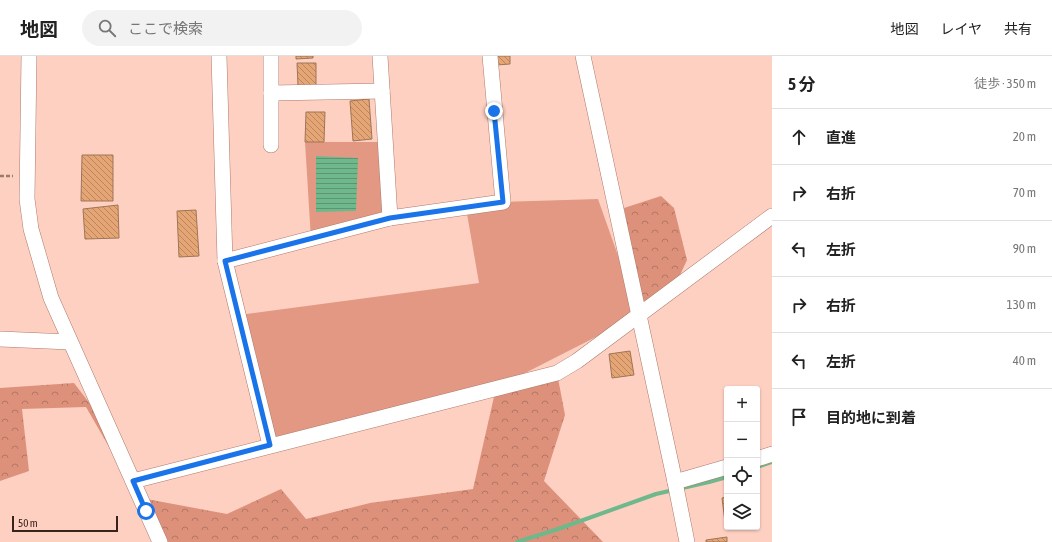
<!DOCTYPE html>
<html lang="ja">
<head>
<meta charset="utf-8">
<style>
	:root { --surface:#fff; --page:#f2f2f2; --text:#222; --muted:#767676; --line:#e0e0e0 }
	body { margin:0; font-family:"Asap Condensed","Noto Sans JP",sans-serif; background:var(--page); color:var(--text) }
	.controls { position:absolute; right:12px; bottom:12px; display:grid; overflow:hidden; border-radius:4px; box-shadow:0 1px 3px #0004 }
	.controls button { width:36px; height:36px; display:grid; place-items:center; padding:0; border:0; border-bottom:1px solid var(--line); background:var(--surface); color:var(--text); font:20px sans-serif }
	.scale { position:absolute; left:12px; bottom:10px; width:106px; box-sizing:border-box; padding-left:4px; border:2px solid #37221c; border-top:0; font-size:11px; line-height:14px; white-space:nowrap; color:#37221c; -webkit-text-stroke:3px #fed0c2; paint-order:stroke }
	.stop { position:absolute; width:12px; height:12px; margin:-9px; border:3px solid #1a73e8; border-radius:50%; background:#fff }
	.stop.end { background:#1a73e8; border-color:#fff; box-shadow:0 1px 4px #0008 }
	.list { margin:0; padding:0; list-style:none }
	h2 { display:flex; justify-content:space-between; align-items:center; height:52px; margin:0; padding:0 16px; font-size:17px }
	h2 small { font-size:13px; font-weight:400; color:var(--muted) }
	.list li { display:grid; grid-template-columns:26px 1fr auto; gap:12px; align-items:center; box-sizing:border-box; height:56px; padding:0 16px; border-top:1px solid var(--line) }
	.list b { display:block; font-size:15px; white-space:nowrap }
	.list em { font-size:13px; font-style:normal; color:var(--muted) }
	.icon { flex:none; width:22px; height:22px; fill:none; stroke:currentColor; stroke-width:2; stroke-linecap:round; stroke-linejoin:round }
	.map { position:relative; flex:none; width:772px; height:486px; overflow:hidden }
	header { display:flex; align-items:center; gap:24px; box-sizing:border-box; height:56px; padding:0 20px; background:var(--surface); border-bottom:1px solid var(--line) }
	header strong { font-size:19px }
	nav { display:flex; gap:22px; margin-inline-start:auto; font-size:14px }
	.search { width:280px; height:36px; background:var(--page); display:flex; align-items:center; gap:10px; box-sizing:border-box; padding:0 14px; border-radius:22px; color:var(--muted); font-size:15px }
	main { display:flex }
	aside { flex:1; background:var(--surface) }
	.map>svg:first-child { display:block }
</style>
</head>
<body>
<header>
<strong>地図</strong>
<div class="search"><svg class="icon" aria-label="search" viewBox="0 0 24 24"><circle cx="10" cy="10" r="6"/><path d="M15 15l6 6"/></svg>ここで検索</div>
<nav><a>地図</a><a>レイヤ</a><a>共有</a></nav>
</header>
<main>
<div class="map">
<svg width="772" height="486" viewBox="0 0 772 486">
	<defs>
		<pattern id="forest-crowns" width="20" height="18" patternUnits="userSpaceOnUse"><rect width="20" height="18" fill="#dd917b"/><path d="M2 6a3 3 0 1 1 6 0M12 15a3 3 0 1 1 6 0" fill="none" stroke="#b47664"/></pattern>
		<pattern id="water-rules" width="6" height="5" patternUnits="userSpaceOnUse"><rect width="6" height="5" fill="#6eb88c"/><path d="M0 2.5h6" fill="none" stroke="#5b9572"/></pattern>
		<pattern id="building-back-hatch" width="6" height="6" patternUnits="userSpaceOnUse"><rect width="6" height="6" fill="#e5a575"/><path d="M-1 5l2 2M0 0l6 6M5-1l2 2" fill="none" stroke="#ba865f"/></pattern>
	</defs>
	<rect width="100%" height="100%" fill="#fed0c2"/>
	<!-- grass -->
	<g fill="#e39883">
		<polygon points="305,86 385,86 390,162 311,183"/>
		<polygon points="598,143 639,259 496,332 270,389 239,259 479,227 466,152 503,146"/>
	</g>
	<!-- forest -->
	<g fill="url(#forest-crowns)">
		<polygon points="661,140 674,152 687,204 673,234 642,248 624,152"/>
		<polygon points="557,317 565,359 544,425 603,486 161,486 146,455 86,351 22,353 29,415 0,425 0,332 74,327 101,362 141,442 227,458 281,433 306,463 370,447 473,433 496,332"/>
	</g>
	<!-- water -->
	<polygon fill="url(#water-rules)" points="316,100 358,102 356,155 316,156"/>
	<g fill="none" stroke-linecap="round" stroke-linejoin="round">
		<!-- stream -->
		<g stroke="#6eb88c" stroke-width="4">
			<polyline points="757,411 772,406"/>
			<polyline points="517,486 558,473 656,438 709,426 727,421"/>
		</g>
	</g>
	<!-- building -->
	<g fill="url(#building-back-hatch)" stroke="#9f7556">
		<polygon points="296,0 313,0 313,2 296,3"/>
		<polygon points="496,0 510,0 510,8 497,9"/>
		<polygon points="297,7 316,7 316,30 298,30"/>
		<polygon points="369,43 372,83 353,85 350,45"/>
		<polygon points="306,56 325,56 324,86 305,86"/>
		<polygon points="82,99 113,99 113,145 81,145"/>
		<polygon points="118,149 119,182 85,183 83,153"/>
		<polygon points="196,154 199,200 179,201 177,155"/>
		<polygon points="630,295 634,319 612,322 609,298"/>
		<polygon points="727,441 727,466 725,466 722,442"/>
		<polygon points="727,481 727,486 706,486 706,484"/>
	</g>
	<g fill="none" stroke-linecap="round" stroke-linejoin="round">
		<!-- minor casing -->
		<g stroke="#ad7a6b" stroke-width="16">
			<g id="minor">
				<polyline points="29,0 27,143 31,173 51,242 160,486"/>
				<polyline points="219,0 225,205 270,389"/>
				<polyline points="271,0 271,89"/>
				<polyline points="583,0 675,426 687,486"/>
				<polyline points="271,37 382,35"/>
				<polyline points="390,162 503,146 490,0"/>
				<polyline points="225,205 390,162 380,0"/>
				<polyline points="0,283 70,286"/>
				<polyline points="757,403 772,398"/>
				<polyline points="133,425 557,317 577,305 772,160"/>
				<polyline points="675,426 727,411"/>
			</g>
		</g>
		<!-- path -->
		<polyline stroke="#9b7a6f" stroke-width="2.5" stroke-dasharray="4 2" stroke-linecap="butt" points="0,120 13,120"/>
		<!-- minor -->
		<use href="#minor" stroke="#fff" stroke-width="15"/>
	</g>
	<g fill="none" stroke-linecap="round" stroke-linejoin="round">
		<!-- route -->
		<polyline stroke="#1a73e8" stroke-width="5" points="146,455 133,425 270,389 225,205 390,162 503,146 494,55"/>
	</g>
</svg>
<div class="controls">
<button>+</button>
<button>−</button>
<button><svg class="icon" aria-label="locate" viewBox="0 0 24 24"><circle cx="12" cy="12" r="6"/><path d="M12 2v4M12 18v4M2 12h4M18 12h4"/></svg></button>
<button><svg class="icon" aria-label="layers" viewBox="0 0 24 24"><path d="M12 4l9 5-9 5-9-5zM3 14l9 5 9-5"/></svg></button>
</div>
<div class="scale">50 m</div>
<div class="stop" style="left:146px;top:455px"></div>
<div class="stop end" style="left:494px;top:55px"></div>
</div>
<aside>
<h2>5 分<small>徒歩 · 350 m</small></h2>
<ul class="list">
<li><svg class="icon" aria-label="ahead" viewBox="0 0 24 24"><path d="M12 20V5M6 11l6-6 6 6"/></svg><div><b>直進</b></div><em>20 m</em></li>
<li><svg class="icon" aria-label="right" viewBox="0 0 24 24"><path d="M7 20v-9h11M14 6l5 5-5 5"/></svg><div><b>右折</b></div><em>70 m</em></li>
<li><svg class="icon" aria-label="left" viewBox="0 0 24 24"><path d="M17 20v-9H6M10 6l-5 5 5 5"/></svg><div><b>左折</b></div><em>90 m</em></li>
<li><svg class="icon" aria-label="right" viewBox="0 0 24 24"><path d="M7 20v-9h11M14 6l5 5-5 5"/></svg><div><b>右折</b></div><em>130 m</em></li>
<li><svg class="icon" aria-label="left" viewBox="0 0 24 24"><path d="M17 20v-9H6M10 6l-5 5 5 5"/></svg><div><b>左折</b></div><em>40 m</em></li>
<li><svg class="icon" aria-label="arrive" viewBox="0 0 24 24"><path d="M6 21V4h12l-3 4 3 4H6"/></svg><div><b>目的地に到着</b></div></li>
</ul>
</aside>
</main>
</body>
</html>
